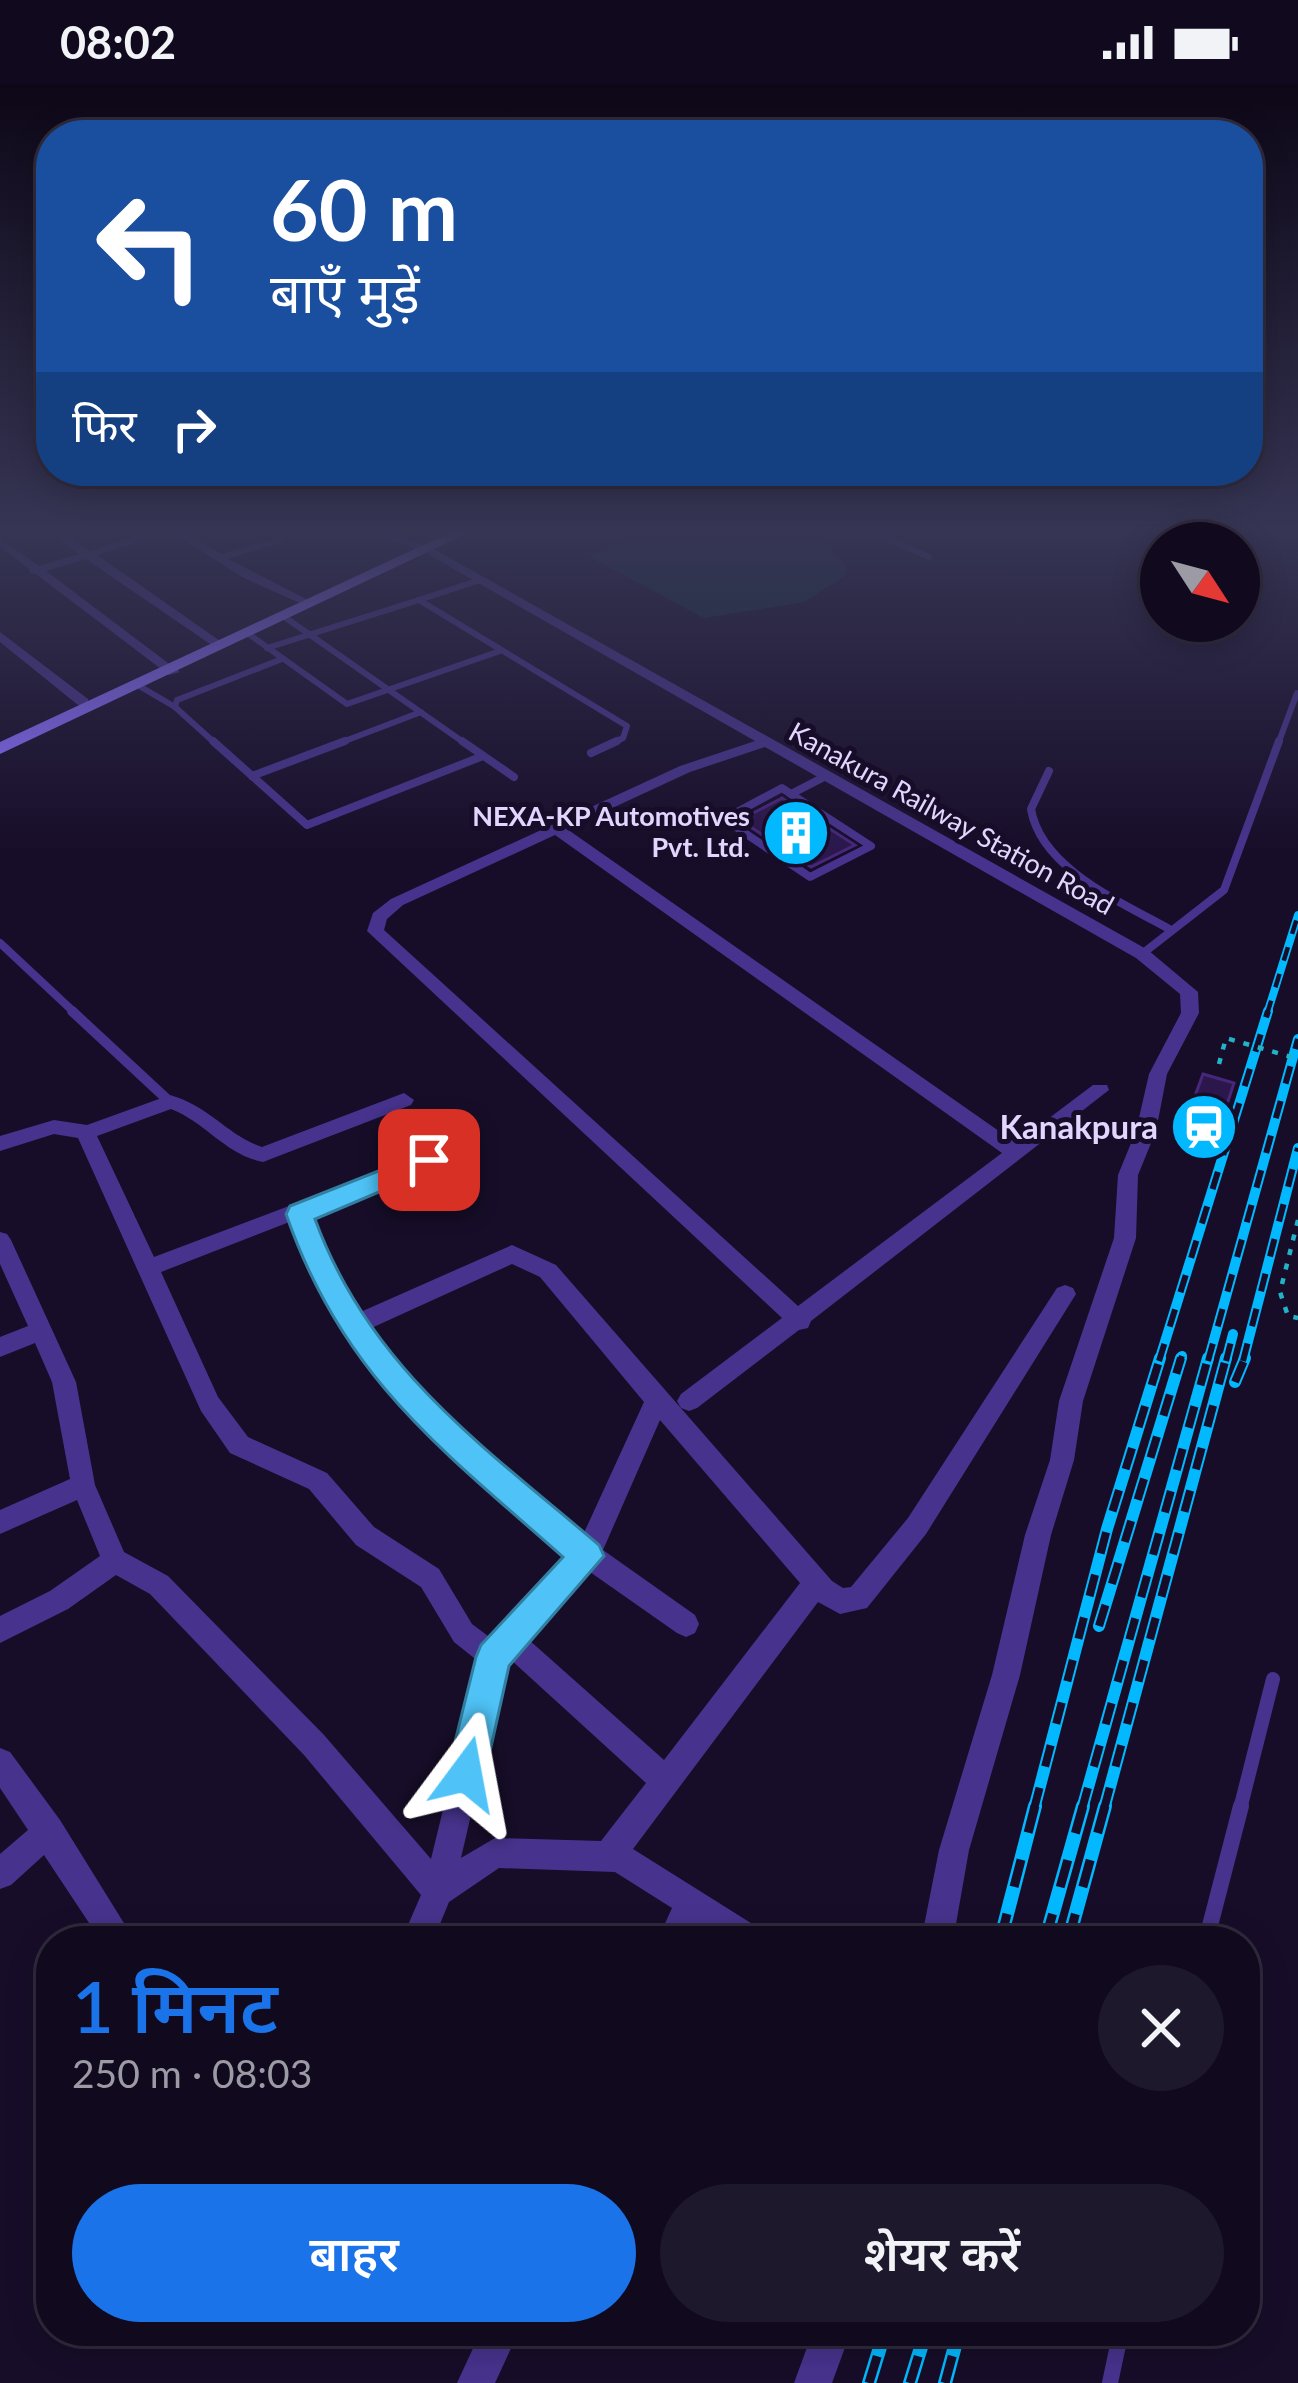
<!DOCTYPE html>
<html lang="hi">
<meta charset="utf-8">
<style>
:root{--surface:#110a1f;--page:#1e182c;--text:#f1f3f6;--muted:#9c9aa4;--line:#302b3d;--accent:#1a73e8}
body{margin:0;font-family:Lato,"Noto Sans Devanagari",sans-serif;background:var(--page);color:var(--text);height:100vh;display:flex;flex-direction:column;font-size:45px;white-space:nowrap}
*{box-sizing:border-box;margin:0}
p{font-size:39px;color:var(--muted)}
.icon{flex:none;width:66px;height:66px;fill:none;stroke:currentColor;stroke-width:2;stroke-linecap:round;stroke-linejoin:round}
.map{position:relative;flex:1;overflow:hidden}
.side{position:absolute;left:36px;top:1842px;width:1224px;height:420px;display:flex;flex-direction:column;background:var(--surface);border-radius:48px;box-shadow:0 6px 30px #0003,0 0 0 3px var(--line)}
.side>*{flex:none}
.hud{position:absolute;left:36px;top:36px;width:1227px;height:366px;border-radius:48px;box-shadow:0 6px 30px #0003,0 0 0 3px var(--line);background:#1a4fa0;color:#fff;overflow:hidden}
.needle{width:78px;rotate:126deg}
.fabs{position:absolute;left:1140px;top:438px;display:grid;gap:24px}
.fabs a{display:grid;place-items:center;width:120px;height:120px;border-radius:50%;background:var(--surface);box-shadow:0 6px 30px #0003,0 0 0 3px var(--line);font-size:60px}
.pin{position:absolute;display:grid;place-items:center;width:102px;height:102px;color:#fff;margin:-51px;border-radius:24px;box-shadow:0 6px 18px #0006}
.me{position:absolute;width:132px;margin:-66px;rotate:13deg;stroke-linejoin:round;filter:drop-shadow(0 0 9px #0008)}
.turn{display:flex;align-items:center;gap:42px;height:252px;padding:0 36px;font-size:54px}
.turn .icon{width:156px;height:156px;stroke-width:2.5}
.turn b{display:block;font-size:84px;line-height:102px}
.then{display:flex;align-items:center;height:114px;padding:0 36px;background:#0003;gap:24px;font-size:45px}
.round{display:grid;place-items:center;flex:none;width:126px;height:126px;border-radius:63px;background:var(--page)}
.summary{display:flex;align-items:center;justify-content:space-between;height:204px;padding:0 36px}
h1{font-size:72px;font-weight:600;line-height:90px;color:var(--accent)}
.action{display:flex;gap:24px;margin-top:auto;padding:24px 36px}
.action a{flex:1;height:138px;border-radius:72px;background:var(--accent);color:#fff;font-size:48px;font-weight:600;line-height:138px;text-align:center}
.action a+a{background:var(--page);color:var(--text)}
.status{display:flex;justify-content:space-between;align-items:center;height:84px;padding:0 60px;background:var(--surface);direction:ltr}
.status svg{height:33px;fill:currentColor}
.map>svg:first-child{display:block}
.green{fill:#102f34}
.building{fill:#2b174c;stroke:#46277b;stroke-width:3}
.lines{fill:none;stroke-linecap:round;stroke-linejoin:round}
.path{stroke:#22b3c6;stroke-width:4.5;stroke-dasharray:6 9;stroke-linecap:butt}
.service-far4{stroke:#47338d;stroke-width:6}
.service-far3{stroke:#47338d;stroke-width:8}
.service-far2{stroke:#47338d;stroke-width:10}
.service-far1{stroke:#47338d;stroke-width:14}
.service{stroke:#47338d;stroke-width:16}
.minor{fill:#47338d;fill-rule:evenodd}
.secondary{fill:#8a6dff;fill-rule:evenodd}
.rail-far3-casing{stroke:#02b9ff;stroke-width:8}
.rail-far2-casing{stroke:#02b9ff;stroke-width:10}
.rail-far1-casing{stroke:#02b9ff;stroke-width:12}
.rail-casing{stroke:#02b9ff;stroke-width:14}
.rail-far3{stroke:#170d29;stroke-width:4.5;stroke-dasharray:14;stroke-linecap:butt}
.rail-far2{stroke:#170d29;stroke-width:6;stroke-dasharray:18;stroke-linecap:butt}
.rail-far1{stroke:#170d29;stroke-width:8;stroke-dasharray:22;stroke-linecap:butt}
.rail{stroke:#170d29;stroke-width:9;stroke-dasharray:28;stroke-linecap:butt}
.path-bridge{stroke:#22b3c6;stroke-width:4.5;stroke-dasharray:6 9;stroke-linecap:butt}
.route{fill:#4fc3f7;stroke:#337fa1;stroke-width:3}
.labels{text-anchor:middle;stroke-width:10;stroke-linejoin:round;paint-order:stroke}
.far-poi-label{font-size:27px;font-weight:bold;fill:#e2d6ff;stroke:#170d29;text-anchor:end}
.far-street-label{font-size:27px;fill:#e2d6ff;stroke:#170d29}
.poi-label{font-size:33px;font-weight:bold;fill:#e2d6ff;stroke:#170d29;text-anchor:end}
</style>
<div class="status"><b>08:02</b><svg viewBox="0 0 49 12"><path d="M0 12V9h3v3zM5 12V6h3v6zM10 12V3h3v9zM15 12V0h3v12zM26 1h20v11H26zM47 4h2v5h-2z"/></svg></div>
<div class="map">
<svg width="1298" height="2299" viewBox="0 0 1298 2299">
<rect width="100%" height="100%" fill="#170d29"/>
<!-- green -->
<path class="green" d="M654,448H826L817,452L847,481L846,491L804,518L704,534L588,472Z"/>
<!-- building -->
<g class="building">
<path d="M782,714L786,717L855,761L811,783L740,736Z"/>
<path d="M1203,990L1234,999L1214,1060L1181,1050Z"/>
</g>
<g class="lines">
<!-- path -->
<path class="path" d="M1298,1136L1280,1208L1288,1232L1298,1234"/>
<!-- service-far4 -->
<g class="service-far4">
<path d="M873,448L929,473"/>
<path d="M480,496L419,516L627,642L623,654L611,660"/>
<path d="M286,534L466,660"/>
<path d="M250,551L347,620L500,567"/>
<path d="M267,564L419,516"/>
<path d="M141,603L175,623"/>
<path d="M216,660L175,623L177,616L282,575"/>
<path d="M337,660L421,628"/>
<path d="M1278,660L1297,609"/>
</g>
<!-- service-far3 -->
<g class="service-far3">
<path d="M213,657L307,741L483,672"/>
<path d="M462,657L514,693"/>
<path d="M591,669L617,657"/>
<path d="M1049,687L1031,725C1041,785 1123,819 1171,846"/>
<path d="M252,692L345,657"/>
<path d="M782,704L791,710L871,762L810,793L724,735Z"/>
<path d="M791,710L826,692"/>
<path d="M0,859L76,930"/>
<path d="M1142,870L1224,806L1279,657"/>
</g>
<!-- service-far2 -->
<path class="service-far2" d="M72,927L170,1018"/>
<!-- service-far1 -->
<path class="service-far1" d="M1240,1725L1273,1595"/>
<!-- service -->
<g class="service">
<path d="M1206,1857L1241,1722"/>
<path d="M1110,2299L1121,2247"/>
</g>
<!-- minor -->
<g class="minor">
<path d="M50,448H63L89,467L150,448H167L97,471L223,559L213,562L86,475L46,487L180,588L169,591L36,490L30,489L29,485L0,463V455L39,482L79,470Z"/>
<path d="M172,448H185L221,470L286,452V456L228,475L310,517L300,519L242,493Z"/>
<path d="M297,448H335L330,451Z"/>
<path d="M369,448H386L432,464L1148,866L1198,908L1199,929L1167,990L1156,1047L1138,1091L1136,1154L1083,1317L1074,1376L1051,1451L1020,1591L969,1766L953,1857H921L939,1766L992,1591L1025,1451L1050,1376L1059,1317L1114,1154L1118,1091L1136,1047L1149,990L1181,929L1180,910L1136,874L765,663L690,688L567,745L1016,1059L1093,1001H1107L1109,1006L811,1237L808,1244L799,1246L697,1324L689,1327L681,1324L677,1317L681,1310L782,1234L367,847L373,829L391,815L680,682L755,657L424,468ZM555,751L1002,1069L798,1222L384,846L387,835L403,821Z"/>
<path d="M0,548L88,615V621H78L0,558Z"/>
<path d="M404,1009L414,1016L411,1021L263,1078C226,1071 205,1038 171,1025L97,1052L154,1173L429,1069L459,1081L469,1105L466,1110H452L444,1091L429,1084L310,1130L356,1230L512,1161L556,1181L832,1497L843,1504L851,1503L908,1434L1057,1204L1065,1201L1073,1204L1076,1210L926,1450L867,1524L840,1530L818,1518L633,1765L762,1846L767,1857H723L696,1840L689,1857H657L672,1824L615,1788L499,1784L449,1818L433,1857H401L421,1811L304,1671L150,1510L116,1491L68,1525L0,1559V1532L50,1507L100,1472L77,1416L0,1450V1426L70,1395L52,1298L35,1259L0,1273V1253L28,1242L0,1180V1148L7,1150L11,1156L76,1298L95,1401L124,1468L168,1492L324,1651L431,1775L479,1578L454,1558L421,1503L356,1461L309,1405L230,1369L201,1327L78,1054L54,1050L0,1067V1052L54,1036L87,1041L170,1011C211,1023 228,1052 262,1063ZM292,1137L343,1250L377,1294L454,1376L570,1472L492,1555L472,1540L439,1485L374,1443L327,1389L248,1353L218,1313L161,1188ZM512,1180L540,1193L644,1318L583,1451C503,1391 429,1325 367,1246ZM660,1336L800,1499L664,1676L528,1555L590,1488L677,1549L686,1553L695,1549L699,1540L695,1531L603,1466ZM510,1575L646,1699L601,1757L495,1754L461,1774L506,1580Z"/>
<path d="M0,1664L10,1668L60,1736L135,1857H101L44,1771L11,1801L0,1805V1770L28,1746L0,1704Z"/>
<path d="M481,2247H519L495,2299H457Z"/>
<path d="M813,2247H851L832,2299H794Z"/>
</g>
<!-- secondary -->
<path class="secondary" d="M451,448H470L0,670V658Z"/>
<defs>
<path id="rail-far3" d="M1267,930L1298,831"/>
<g id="rail-far2">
<path d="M1159,1277L1268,927"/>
<path d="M1180,1277L1182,1272"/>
<path d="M1208,1277L1298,955"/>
<path d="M1226,1277L1233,1250"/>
<path d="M1243,1277L1298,1064"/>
</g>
<g id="rail-far1">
<path d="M1235,1298L1245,1274"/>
<path d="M1099,1542L1181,1274"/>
<path d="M1034,1725L1107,1445L1160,1274"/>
<path d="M1082,1725L1208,1274"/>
<path d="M1104,1725L1226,1274"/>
</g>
<g id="rail">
<path d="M1000,1857L1035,1722"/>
<path d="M1045,1857L1083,1722"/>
<path d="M1068,1857L1105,1722"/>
<path d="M869,2299L885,2247"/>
<path d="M910,2299L926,2247"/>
<path d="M945,2299L959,2247"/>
</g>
</defs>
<!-- rail-far3 casing -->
<use href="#rail-far3" class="rail-far3-casing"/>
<!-- rail-far2 casing -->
<use href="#rail-far2" class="rail-far2-casing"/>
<!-- rail-far1 casing -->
<use href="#rail-far1" class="rail-far1-casing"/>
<!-- rail casing -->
<use href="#rail" class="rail-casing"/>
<!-- rail-far3 -->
<use href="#rail-far3" class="rail-far3"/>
<!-- rail-far2 -->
<use href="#rail-far2" class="rail-far2"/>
<!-- rail-far1 -->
<use href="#rail-far1" class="rail-far1"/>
<!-- rail -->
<use href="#rail" class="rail"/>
<!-- path-bridge -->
<path class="path-bridge" d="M1219,980L1226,954L1298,975"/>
</g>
<!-- sky -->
<linearGradient id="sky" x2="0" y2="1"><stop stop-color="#0d0717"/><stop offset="0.58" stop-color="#363554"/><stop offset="1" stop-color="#363554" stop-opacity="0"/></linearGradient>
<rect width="1298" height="770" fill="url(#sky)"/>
<!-- route -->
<path class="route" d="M429,1067L442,1076L438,1083L315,1135C369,1283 483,1362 599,1461L604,1472L509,1582L485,1690L479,1703L466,1709L453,1703L447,1690L476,1573L481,1561L563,1473C440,1364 342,1292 286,1130L290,1122Z"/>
<!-- icons -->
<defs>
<symbol id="building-disc" viewBox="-11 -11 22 22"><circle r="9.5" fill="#02b9ff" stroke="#170d29"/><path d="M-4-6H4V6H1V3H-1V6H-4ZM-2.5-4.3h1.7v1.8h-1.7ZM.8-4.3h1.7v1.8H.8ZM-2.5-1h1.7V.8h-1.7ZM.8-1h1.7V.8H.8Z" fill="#fff"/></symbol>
<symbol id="station-disc" viewBox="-11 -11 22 22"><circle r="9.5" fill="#02b9ff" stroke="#170d29"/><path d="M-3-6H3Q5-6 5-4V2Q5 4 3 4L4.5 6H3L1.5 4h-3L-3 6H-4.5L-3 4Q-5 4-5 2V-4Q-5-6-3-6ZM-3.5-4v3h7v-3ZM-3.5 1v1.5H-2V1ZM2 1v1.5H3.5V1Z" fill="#fff"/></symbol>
</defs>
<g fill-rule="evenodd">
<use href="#building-disc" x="758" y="711" width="76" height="76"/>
<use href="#station-disc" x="1166" y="1005" width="76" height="76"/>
</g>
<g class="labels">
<!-- far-poi labels -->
<g class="far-poi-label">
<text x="750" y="742">NEXA-KP Automotives<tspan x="750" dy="31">Pvt. Ltd.</tspan></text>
</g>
<!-- far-street labels -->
<g class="far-street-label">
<text transform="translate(951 735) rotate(29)" y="9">Kanakura Railway Station Road</text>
</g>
<!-- poi labels -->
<g class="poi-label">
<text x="1158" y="1055">Kanakpura</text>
</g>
</g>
</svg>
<div class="fabs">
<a><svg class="needle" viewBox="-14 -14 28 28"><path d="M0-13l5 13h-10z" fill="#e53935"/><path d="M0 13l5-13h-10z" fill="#9c9aa4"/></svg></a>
</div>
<div class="pin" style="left:429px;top:1076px;background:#d93025"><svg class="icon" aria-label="arrive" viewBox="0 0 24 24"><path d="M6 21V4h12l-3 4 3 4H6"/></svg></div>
<svg class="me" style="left:466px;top:1690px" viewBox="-20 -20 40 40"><path d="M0-17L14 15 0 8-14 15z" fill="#4fc3f7" stroke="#fff" stroke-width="4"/></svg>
<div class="hud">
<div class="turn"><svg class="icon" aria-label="left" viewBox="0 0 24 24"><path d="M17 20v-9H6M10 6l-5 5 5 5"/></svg><div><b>60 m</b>बाएँ मुड़ें</div></div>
<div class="then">फिर<svg class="icon" aria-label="right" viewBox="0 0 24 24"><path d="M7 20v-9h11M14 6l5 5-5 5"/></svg></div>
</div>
<section class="side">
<div class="summary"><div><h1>1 मिनट</h1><p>250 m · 08:03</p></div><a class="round"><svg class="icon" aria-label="close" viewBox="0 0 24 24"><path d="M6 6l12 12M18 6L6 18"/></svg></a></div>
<div class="action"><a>बाहर</a><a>शेयर करें</a></div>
</section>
</div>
